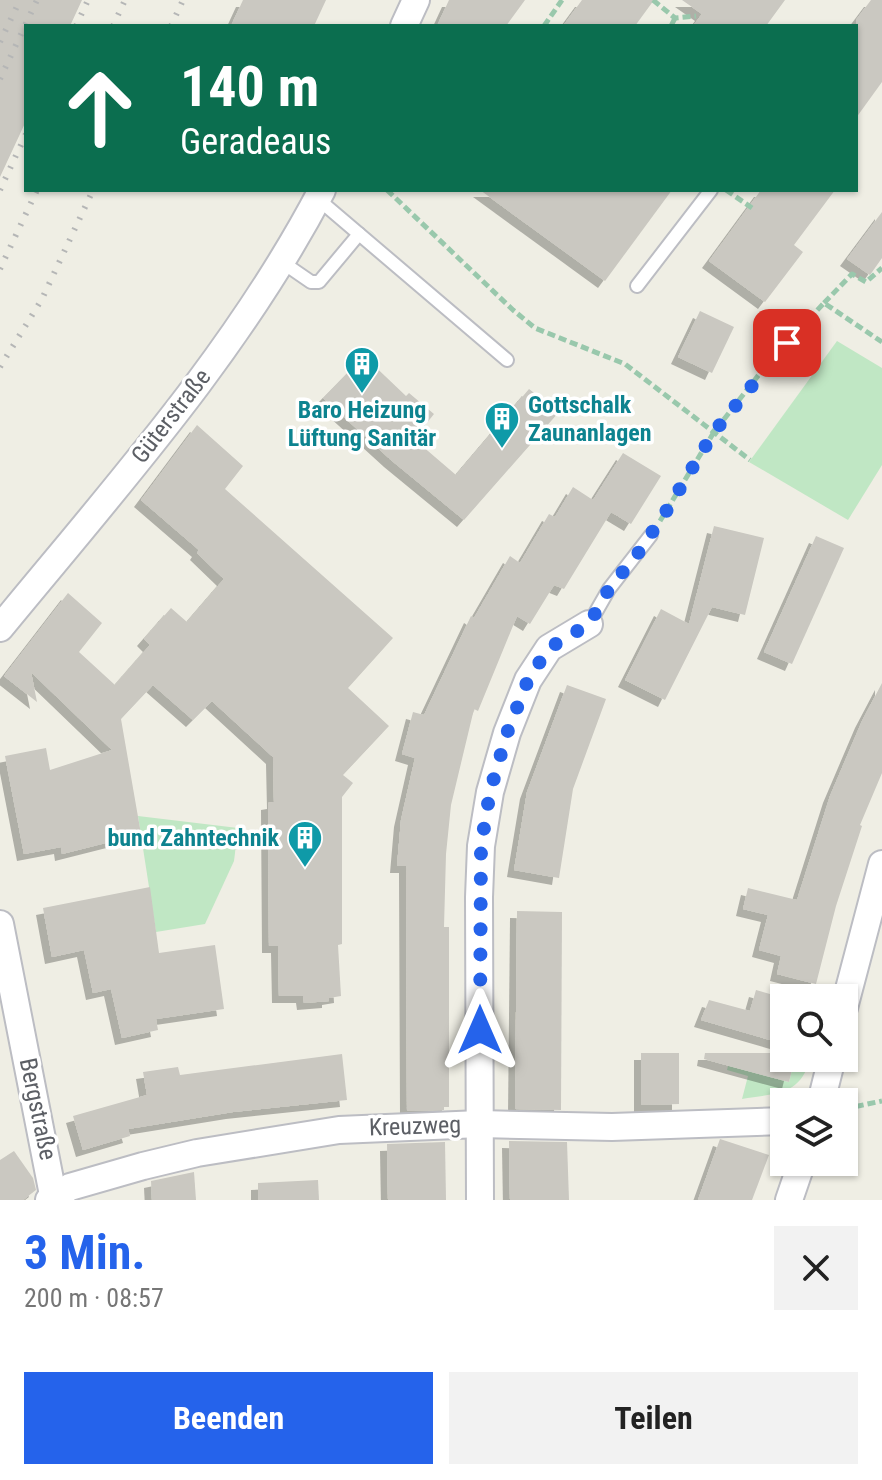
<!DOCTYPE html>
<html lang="de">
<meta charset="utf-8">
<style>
:root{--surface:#fff;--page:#f2f2f2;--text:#222;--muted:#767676;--accent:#2563eb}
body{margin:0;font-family:"Roboto Condensed",sans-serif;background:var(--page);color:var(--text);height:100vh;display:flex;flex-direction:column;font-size:30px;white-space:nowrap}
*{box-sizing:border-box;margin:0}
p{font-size:26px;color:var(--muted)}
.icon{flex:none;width:44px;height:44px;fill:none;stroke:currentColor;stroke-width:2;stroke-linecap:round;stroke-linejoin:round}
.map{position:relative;height:1200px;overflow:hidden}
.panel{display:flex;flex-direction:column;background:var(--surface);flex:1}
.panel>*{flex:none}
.guide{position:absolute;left:24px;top:24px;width:834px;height:168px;border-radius:0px;box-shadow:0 2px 6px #0004;background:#0b6e4f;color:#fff;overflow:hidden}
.tools{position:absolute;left:770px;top:984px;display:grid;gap:16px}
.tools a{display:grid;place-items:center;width:88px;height:88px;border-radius:0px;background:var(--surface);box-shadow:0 2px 6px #0004;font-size:40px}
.pin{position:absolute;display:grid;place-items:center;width:68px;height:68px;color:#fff;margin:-34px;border-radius:16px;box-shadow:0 4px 12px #0006}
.me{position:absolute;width:88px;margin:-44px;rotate:0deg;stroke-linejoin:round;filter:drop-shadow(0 0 6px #0008)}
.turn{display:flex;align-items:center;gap:28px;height:168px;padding:0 24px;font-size:36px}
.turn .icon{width:104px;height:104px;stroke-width:2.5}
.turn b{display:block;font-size:56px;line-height:68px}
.round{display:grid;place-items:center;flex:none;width:84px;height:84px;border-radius:0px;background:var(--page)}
.headline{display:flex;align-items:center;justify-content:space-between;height:136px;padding:0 24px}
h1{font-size:48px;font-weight:700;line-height:60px;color:var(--accent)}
.primary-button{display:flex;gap:16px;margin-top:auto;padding:16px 24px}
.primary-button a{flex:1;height:92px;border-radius:0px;background:var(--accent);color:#fff;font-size:32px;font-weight:700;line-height:92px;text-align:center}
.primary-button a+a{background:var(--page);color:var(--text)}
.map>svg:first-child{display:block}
.green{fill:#c0e7c4}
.building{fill:#cac8c1;filter:url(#shadow)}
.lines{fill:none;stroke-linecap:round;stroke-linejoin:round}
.service-casing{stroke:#bcbdc3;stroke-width:16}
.minor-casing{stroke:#bcbdc3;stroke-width:30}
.path{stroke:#99c8ac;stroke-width:5;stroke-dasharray:8 4;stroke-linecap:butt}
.service{stroke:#fff;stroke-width:12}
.minor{stroke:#fff;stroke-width:26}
.rail{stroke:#b5b6b6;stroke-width:6;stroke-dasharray:2 10;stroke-linecap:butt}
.route{stroke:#2563eb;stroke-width:14;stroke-dasharray:0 25.2}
.labels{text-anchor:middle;stroke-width:7;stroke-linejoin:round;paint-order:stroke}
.culture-label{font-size:24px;font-weight:bold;fill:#0d838f;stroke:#fff;text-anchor:start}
.street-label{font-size:24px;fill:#5c5f65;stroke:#fff}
</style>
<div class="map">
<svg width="882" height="1200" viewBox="0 0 882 1200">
<defs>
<filter id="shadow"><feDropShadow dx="-7" dy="7" stdDeviation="0" flood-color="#0004"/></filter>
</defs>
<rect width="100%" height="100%" fill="#efeee4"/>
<!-- green -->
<g class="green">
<path d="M837,341L882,368V465L848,520L749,462Z"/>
<path d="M138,816L238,828L234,861L205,924L156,932Z"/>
<path d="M795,1058H810C801,1096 776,1093 742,1099L748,1076L727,1070L728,1066L789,1082Z"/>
</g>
<!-- building -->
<g class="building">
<path d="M0,0H82L70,26H26V121L0,177Z"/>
<path d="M243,0H326L314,26H231Z"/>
<path d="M449,0H525L506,26H437Z"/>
<path d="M582,0H654L635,26H563Z"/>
<path d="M682,0H785L766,26H693L702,14Z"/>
<path d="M871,0H882V82L856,118V20Z"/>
<path d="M480,190H672L605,281Z"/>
<path d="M761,190H835L794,245L803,252L765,302L709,261Z"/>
<path d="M882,212V258L870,275L847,259Z"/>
<path d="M700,311L734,327L712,373L678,357Z"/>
<path d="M364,356L406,396L409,393L434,414L414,439L456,475L529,389L559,412L464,520L391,460L323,398Z"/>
<path d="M197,425L243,466L225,489L393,638L348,688L389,726L343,775L353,783L342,797V944L338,945L341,996L329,998V1001L304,1003L303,996H279L278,946H269L268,803L274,802L273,757L212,701L193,720L153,685L121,719L141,834L62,854L61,847L24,854L5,756L46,748L50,770L112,750L31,672L37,702L4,676L68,593L102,623L79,652L115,685L150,645L144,639L171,608L187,622L224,579L197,553L199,550L141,500Z"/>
<path d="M623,453L661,476L631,524L611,512L564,589L554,585L530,624L517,616L478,711L474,709L451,805L446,854L444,927H449V1107H444V1110L407,1111L406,866H397L401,820L415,758L402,754L413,712L424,715L471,616L474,618L510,556L520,563L549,514L555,517L573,487L593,500Z"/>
<path d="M714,526L764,538L745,615L712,607L665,700L625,680L661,609L689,624Z"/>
<path d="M816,536L844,548L792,664L764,652Z"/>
<path d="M882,683V773L860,825L862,826L836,906L816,984L777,974L781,956L759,950L768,915L743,909L748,888L797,900L830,796L862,721Z"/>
<path d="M567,685L606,699L573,789L559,878L514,870L527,792Z"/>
<path d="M150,887L159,953L215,945L224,1009L156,1019L158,1030L122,1038L111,989L93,993L84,950L52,957L43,908Z"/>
<path d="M517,911L562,912L561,1110L515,1109Z"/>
<path d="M756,990L784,998V1044L701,1020L709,1000L750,1011Z"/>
<path d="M641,1053H679V1104L641,1105Z"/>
<path d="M705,1053H784V1058H795L789,1082L704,1059Z"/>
<path d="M342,1054L347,1100L233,1112L128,1129L130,1136L83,1150L73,1116L147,1095L143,1072L178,1067L180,1075Z"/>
<path d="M720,1139L769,1155L752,1200H698Z"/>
<path d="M509,1141L567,1142L569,1200H510Z"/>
<path d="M445,1142L446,1200H388L387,1144Z"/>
<path d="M14,1151L33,1178L36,1190L23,1200H0V1160Z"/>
<path d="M194,1172L196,1200H152L151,1181Z"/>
<path d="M318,1180L319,1200H258V1183Z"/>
</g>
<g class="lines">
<defs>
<g id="service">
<path d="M318,199L507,360"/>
<path d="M282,262L311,282H319L359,234"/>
<path d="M637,286L711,190"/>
<path d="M589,624L609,589L651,535"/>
</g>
<g id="minor">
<path d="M404,26L416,0"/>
<path d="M0,628C115,488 238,351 322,190"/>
<path d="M0,924L54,1200"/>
<path d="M844,1008L882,864"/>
<path d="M821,1102L832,1058"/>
<path d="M49,1200L70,1187L143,1166L197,1153L339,1130L480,1124L612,1127L784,1121"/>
<path d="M480,1200L479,897L481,846L490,792L507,733L528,680L549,648L589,624"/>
<path d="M789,1200L802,1162"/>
</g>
</defs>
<!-- service casing -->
<use href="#service" class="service-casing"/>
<!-- minor casing -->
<use href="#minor" class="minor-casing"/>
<!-- path -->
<g class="path">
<path d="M653,0L675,18L696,16"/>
<path d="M544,26L562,0"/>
<path d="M671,26L675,18"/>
<path d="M387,190L513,310L535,328L625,364L750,460"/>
<path d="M726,190L752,208"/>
<path d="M824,303L852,274L866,282L882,268"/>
<path d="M660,521L714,432L768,363L824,303L882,342"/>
<path d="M844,1109L882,1101"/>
</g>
<!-- service -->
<use href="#service" class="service"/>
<!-- minor -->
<use href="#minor" class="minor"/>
<!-- rail -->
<g class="rail">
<path d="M76,26L88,0"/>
<path d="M113,26L125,0"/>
<path d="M171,26L183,0"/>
<path d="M0,42L20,0"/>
<path d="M0,79L37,0"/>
<path d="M0,190L26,134"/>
<path d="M0,269L37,190"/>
<path d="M0,367L42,299L93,190"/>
</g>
</g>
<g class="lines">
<!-- route -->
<path class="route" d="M480,1030L481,846L490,792L507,733L528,680L549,648L589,624L609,589L639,552L667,510L714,432L787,343"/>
</g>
<!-- icons -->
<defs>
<symbol id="building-pin" viewBox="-11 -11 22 30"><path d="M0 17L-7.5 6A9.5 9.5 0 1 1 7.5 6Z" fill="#0f9aa8" stroke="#fff"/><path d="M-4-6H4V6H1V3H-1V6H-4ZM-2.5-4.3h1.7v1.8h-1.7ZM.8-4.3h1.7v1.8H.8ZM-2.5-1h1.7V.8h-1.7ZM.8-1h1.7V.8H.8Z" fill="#fff"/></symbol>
</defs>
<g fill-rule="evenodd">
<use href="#building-pin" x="342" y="344" width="40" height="54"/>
<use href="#building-pin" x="482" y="399" width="40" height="54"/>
<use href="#building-pin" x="285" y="818" width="40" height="54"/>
</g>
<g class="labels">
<!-- culture labels -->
<g class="culture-label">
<text x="528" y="413">Gottschalk<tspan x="528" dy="28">Zaunanlagen</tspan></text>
<text x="362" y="418" text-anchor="middle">Baro Heizung<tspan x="362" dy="28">Lüftung Sanitär</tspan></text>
<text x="279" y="846" text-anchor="end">bund Zahntechnik</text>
</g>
<!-- street labels -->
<g class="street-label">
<text transform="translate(171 416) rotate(-52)" y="8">Güterstraße</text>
<text transform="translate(38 1109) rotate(78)" y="8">Bergstraße</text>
<text transform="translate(415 1126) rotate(-2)" y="8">Kreuzweg</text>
</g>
</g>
</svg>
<div class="tools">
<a><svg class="icon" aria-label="search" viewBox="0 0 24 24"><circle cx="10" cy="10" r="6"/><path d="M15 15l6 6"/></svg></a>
<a><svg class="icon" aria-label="layers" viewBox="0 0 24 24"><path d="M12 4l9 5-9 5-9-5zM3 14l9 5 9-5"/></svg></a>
</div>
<div class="pin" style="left:787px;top:343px;background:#d93025"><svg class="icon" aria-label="arrive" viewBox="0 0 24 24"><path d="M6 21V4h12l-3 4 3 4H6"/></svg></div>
<svg class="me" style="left:480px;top:1030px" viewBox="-20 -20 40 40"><path d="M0-17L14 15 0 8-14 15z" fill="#2563eb" stroke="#fff" stroke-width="4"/></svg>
<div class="guide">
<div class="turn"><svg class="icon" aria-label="ahead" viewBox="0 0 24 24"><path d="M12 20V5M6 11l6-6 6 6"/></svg><div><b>140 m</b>Geradeaus</div></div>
</div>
</div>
<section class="panel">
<div class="headline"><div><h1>3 Min.</h1><p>200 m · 08:57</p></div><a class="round"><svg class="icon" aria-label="close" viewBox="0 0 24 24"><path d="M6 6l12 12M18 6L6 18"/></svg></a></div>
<div class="primary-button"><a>Beenden</a><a>Teilen</a></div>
</section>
